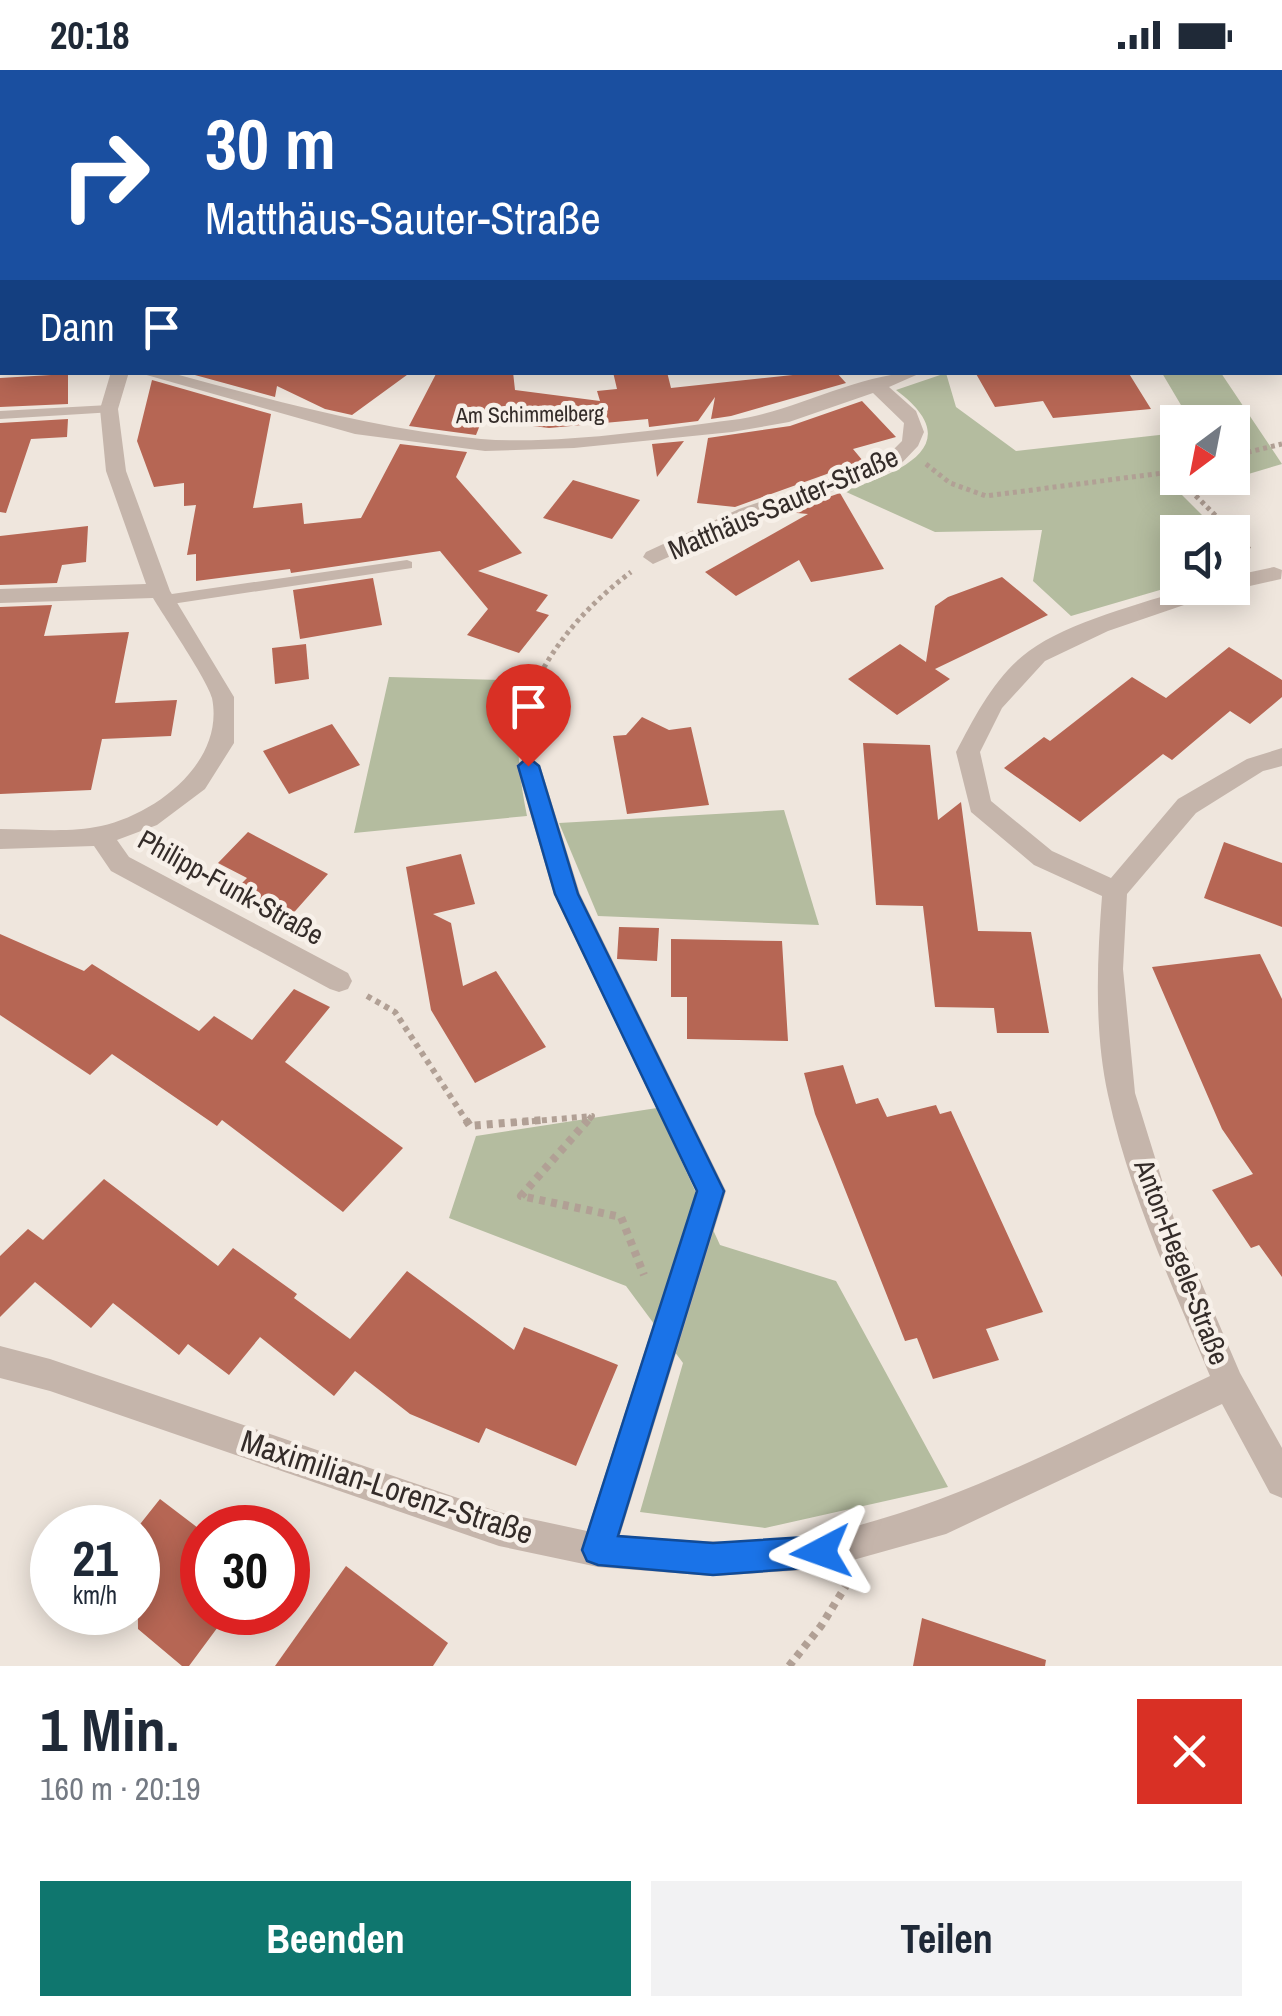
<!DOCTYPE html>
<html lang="de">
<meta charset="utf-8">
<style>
:root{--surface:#fff;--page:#f2f2f3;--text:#1f2937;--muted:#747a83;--accent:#0f766e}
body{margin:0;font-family:"Archivo Narrow",sans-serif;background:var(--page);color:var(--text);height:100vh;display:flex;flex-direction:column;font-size:38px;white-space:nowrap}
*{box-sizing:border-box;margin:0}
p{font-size:32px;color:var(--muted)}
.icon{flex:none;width:55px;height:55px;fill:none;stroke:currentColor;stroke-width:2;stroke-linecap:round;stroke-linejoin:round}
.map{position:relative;height:1596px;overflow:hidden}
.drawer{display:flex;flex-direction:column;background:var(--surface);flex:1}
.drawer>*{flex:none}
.top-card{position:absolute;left:0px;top:0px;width:1282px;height:305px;box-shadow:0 5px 25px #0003;background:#1a4fa0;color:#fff;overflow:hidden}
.needle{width:65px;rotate:212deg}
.controls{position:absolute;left:1160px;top:335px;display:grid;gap:20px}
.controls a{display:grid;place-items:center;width:90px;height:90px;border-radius:0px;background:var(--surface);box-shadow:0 5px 25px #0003;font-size:50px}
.speed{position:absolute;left:30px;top:1435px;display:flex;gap:20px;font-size:50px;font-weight:700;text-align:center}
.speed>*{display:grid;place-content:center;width:130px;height:130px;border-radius:50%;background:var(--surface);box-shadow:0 5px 25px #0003;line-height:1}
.speed small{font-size:25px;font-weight:400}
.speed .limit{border:15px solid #d22;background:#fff;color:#111}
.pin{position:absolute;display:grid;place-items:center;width:85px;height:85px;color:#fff;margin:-102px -42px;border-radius:50% 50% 50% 0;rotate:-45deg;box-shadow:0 0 10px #0007}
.pin .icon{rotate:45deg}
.me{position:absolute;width:110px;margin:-55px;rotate:266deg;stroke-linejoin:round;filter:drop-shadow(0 0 8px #0008)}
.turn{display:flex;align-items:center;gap:35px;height:210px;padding:0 40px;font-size:45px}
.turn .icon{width:130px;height:130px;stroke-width:2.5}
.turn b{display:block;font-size:70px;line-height:85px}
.then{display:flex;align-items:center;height:95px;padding:0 40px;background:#0003;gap:20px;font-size:38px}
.round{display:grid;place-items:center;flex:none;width:105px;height:105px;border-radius:0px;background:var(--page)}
.headline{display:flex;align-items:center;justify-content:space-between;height:170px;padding:0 40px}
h1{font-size:60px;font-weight:700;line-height:75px}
.primary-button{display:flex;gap:20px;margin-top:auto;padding:20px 40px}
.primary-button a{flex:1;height:115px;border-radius:0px;background:var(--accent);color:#fff;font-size:40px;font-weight:700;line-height:115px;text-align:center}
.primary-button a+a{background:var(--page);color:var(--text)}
.status{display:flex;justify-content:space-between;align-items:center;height:70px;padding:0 50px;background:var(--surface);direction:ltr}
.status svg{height:28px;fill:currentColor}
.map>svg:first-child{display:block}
.green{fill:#b4bc9f}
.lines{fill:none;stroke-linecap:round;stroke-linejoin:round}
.stream{fill:#80a8a8;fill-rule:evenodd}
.building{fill:#b66654}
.path-far3{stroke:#b1a095;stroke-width:4;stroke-dasharray:4 4;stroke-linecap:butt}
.path-far2{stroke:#b1a095;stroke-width:5;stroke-dasharray:4 4;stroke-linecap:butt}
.path-far1{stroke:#b1a095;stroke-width:6;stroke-dasharray:5 5;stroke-linecap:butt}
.path{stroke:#b1a095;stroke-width:8;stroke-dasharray:6 6;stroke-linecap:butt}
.service{fill:#c5b5ab;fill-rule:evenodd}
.minor{fill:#c5b5ab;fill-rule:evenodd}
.tertiary{fill:#c5b5ab;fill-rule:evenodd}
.secondary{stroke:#99857c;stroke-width:25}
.route{fill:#1a73e8;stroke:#114b97;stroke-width:2.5}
.labels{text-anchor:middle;stroke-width:9;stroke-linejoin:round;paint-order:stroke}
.far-street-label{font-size:22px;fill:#342c29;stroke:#f7f0e9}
.street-label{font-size:28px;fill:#342c29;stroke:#f7f0e9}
.near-street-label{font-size:32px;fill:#342c29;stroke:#f7f0e9}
</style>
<div class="status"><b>20:18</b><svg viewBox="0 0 49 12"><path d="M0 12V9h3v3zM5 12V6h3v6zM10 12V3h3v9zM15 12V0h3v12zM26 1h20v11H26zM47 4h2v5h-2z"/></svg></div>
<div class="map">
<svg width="1282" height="1596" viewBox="0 0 1282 1596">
<rect width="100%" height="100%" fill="#efe6dd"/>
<!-- green -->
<g class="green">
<path d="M946,303L956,337L1016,381L1177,363L1178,408H1232V352H1191L1162,303H1221L1282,394L1181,424L1219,462H1178L1177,515L1071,546L1033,511L1042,460L935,462L844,421C897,403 971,376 896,320Z"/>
<path d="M389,607L534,611C511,654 518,700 527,746L354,763Z"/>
<path d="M784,740L819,855L598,846L559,753Z"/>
<path d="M657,1038L720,1175L836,1211L948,1417L765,1458L640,1442L683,1293L626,1216L449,1148L476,1066Z"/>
</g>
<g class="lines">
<!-- stream -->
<rect class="stream" x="1280" y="77" width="2" height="4"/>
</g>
<!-- building -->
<g class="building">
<path d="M184,302H411L352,345L325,339L277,316L275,327Z"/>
<path d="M437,302H513L515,320L600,331L597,321L617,319L613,302H667L671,318L821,302H836L846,313L731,346L711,349L715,327L698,351L649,357L648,349L549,358L482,350L476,365L409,356Z"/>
<path d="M975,302H1128L1151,339L1053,348L1043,331L995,337Z"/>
<path d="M68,304V334L0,337V308Z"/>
<path d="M152,310L271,344L253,438L302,433L304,454L361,448L400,374L467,382L456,407L522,483L478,501L548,525L536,541L549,545L519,583L467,565L488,539L440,481L291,503L290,499L196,511V484L187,485L196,435L184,436V413L154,417L137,371Z"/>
<path d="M862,331L896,367L853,379L863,391L735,437L697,433L708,368L790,356Z"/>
<path d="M68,349L67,367L31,369L6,443L0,442V353Z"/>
<path d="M684,371L657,407L652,374Z"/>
<path d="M573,410L640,430L612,469L543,448Z"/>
<path d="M840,423L884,499L811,512L799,490L736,526L705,502L808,444L786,442Z"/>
<path d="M88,456L86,492L62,495L57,513L0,515V466Z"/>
<path d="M1002,507L1048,545L935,599L950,609L897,645L848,609L900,574L926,592L935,536L948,527Z"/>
<path d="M373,508L382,555L300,569L293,520Z"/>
<path d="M52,535L44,566L129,562L115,633L177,630L171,666L102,669L91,720L0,724V537Z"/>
<path d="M306,574L309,609L275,614L272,578Z"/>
<path d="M1229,577L1282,610V627L1250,654L1230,641L1172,690L1163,684L1080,752L1004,698L1044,667L1050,671L1132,607L1166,628Z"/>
<path d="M642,647L669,660L691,657L709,735L627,744L613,666L626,665Z"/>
<path d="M332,654L360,695L289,724L263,681Z"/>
<path d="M863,673L930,675L938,750L961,732L978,861L1031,862L1049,963H997L994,938L935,937L923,836L876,835Z"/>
<path d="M248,762L328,804L289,848L235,820L247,808L218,793Z"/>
<path d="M1224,772L1282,793V857L1204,828Z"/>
<path d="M461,784L475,834L433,844L451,853L463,916L496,901L546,977L475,1013L431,940L406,797Z"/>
<path d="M619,857L659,858L657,891L617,889Z"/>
<path d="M0,864L84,901L92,894L199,961L214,946L252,970L294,919L330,937L285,992L403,1078L343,1142L222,1050L217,1056L112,984L90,1005L0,945Z"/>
<path d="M671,869L782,871L788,971L687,969V927H671Z"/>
<path d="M1260,884L1282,929V1207L1259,1175L1251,1178L1212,1120L1253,1104L1222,1059L1152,897Z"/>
<path d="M843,995L856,1034L878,1028L887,1047L936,1035L940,1044L951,1041L1043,1242L986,1259L999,1290L933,1309L917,1268L905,1271L815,1044L804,1003Z"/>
<path d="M104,1109L218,1196L233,1178L297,1224L294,1228L350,1269L407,1201L514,1280L524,1257L618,1295L576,1396L486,1358L479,1373L410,1344L355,1301L334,1326L260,1267L229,1305L188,1274L179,1285L113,1233L91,1258L35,1212L0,1247V1186L28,1159L43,1170Z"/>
<path d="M160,1429L202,1461V1542H229L189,1596H182L138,1559L137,1458Z"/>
<path d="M346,1496L448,1573L433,1596H275Z"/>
<path d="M922,1548L1046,1590L1045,1596H913Z"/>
</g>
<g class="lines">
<!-- path-far3 -->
<path class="path-far3" d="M1016,2L1026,0"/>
<!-- path-far2 -->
<g class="path-far2">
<path d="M1232,386L1282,374"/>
<path d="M926,394L950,413L986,426L1178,401"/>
<path d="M1173,403L1252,482"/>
<path d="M533,619C554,572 590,533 631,502"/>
</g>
<!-- path-far1 -->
<g class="path-far1">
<path d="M528,666L527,639L534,617"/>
<path d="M367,926L395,942L468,1053"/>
<path d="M512,1053L592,1046L586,1053"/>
</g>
<!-- path -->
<g class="path">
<path d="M466,1050L470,1056L542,1050"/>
<path d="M588,1050L521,1126L621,1147L644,1205"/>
<path d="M789,1596L821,1556L847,1514"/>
</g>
<!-- service -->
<g class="service">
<path d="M109,335L114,336V342L0,349V341Z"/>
<path d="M407,490L412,492V498L165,535L158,530L165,525Z"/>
</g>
<!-- minor -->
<g class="minor">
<rect x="1280" y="107" width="2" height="10"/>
<path d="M2,160V170L0,171V161Z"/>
<rect x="0" y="194" width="2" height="31"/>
<rect x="1280" y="246" width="2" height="10"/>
<path d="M111,302H129L118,339L126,401L170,521L234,627V673L205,719L157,755L117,770L129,787L348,903L352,911L348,919L339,922L330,919L111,801L94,776L0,779V759C32,759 70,763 101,756C156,744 225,692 212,628C208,611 165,548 153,528L0,533V519L146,514L106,401L100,339Z"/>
<path d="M136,302H168C272,330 373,359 481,369C556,375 656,360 732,350C797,342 858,302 923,302L889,317L916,341L924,362L918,376L896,399L753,449L653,494L643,487L646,482L739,439L882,391L902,371L904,353L873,323L789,352L732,362L574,378L485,381L355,364Z"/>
<path d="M1274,497L1282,500L1281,509L1232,520L1224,518H1232V506Z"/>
<path d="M1190,518H1222L1219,523L1108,561L1045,591L1002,638L980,682L991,731L1052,781L1111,808L1178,729L1247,689L1282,678V696L1263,701L1196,743L1127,824L1123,899L1135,1023L1174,1149L1240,1303L1282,1378V1428L1270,1423L1222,1334L946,1464L821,1499L713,1506L598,1497L499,1476L50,1321L0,1308V1276L50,1289L499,1442L587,1461L696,1121L554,824L516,695L528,686L540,695L580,824L726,1121L620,1465C686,1470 759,1478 824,1464C960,1434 1084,1365 1210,1306C1172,1215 1129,1123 1108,1025C1094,961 1097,891 1102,826L1034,795L971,742L956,682C975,646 995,606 1029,581C1068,552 1143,533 1190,518Z"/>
</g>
<!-- tertiary -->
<g class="tertiary">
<rect x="1280" y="90" width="2" height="10"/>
<rect x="0" y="185" width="2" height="10"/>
</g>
<!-- secondary -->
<path class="secondary" d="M15,2L20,0"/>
</g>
<!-- route -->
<path class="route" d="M528,687L539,696L578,824L724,1121L618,1466L713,1473L821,1466L832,1471L837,1482L832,1492L821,1497L713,1505L598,1495L587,1491L582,1480L697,1121L555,824L518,696Z"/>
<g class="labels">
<!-- far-street labels -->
<g class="far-street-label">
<text transform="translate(530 344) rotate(-1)" y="8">Am Schimmelberg</text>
</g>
<!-- street labels -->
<g class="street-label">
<text transform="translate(783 433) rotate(-23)" y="10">Matthäus-Sauter-Straße</text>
<text transform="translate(231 817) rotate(29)" y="10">Philipp-Funk-Straße</text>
<text transform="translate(1182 1192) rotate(69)" y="10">Anton-Hegele-Straße</text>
</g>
<!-- near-street labels -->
<g class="near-street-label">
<text transform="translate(387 1417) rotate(18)" y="11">Maximilian-Lorenz-Straße</text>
</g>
</g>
</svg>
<div class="controls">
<a><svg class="needle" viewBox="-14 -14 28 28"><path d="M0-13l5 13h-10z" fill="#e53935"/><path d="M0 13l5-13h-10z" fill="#747a83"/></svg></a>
<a><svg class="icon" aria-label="sound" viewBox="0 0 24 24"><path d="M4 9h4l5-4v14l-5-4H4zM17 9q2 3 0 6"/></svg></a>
</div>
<div class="speed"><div>21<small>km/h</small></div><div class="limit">30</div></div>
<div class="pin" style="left:528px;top:696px;background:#d93025"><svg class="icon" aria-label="arrive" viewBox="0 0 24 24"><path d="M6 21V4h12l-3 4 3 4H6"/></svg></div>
<svg class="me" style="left:821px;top:1482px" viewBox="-20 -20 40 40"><path d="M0-17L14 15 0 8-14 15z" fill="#1a73e8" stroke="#fff" stroke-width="4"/></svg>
<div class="top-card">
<div class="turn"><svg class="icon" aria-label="right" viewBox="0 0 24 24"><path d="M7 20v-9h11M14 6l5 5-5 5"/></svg><div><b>30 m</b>Matthäus-Sauter-Straße</div></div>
<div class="then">Dann<svg class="icon" aria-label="arrive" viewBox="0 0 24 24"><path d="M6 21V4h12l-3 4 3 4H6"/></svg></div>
</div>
</div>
<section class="drawer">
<div class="headline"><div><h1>1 Min.</h1><p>160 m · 20:19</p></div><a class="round" style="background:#d93025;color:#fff"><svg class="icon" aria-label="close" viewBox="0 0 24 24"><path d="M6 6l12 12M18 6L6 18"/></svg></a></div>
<div class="primary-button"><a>Beenden</a><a>Teilen</a></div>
</section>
